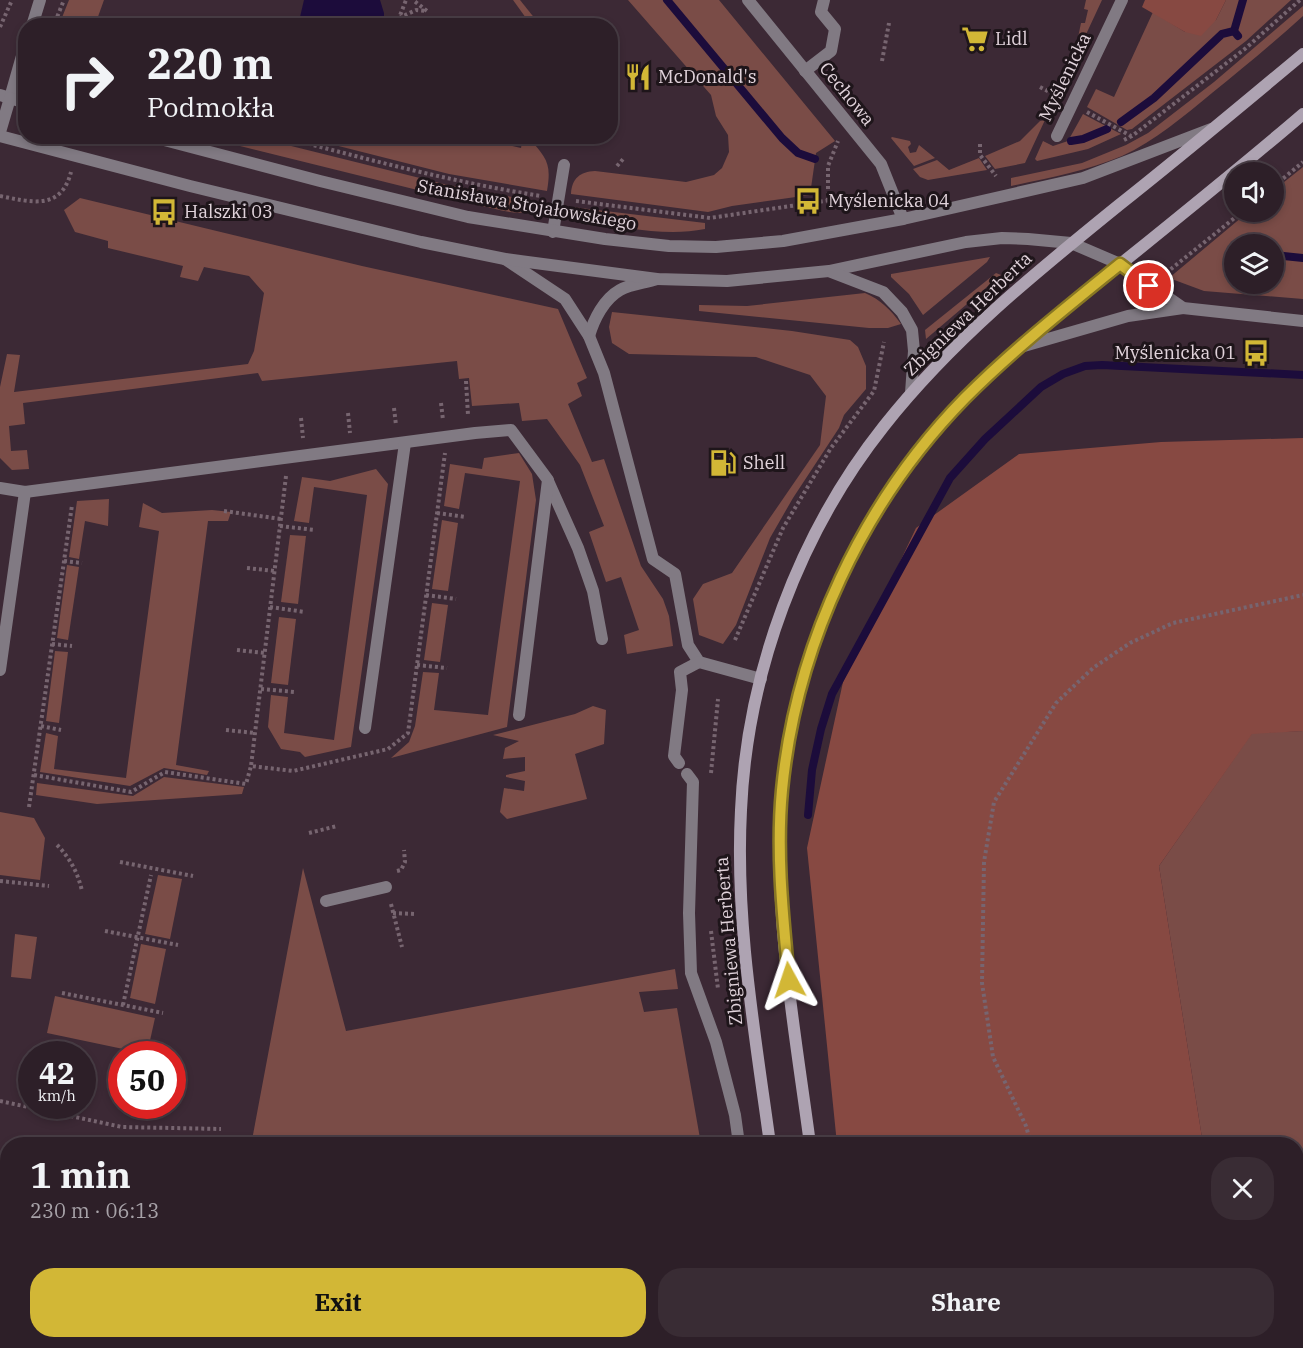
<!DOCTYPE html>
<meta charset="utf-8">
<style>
:root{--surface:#2d1f28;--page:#392c34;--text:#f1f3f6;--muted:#a7a2a8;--line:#483d45;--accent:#d2b736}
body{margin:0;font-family:"IBM Plex Serif",serif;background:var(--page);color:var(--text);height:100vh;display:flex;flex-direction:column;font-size:22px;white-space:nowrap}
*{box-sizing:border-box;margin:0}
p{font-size:20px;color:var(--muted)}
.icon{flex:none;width:33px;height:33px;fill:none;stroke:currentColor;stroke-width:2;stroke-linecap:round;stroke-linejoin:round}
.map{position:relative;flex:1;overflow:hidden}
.side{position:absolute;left:0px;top:1137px;width:1304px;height:212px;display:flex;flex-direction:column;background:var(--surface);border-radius:24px 24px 0 0;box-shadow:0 3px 9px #0003,0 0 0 2px var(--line)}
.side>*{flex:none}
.top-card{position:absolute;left:18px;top:18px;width:600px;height:126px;border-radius:24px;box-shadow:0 3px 9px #0003,0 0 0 2px var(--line);background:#2d1f28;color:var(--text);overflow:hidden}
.controls{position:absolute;left:1224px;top:162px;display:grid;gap:12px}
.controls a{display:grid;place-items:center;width:60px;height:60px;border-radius:50%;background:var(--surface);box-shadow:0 3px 9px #0003,0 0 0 2px var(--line);font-size:30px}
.speed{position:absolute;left:18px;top:1041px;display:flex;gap:12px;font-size:30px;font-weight:700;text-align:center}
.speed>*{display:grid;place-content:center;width:78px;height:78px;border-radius:50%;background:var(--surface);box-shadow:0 3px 9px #0003,0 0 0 2px var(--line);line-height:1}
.speed small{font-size:15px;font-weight:400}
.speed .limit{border:9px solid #d22;background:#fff;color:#111}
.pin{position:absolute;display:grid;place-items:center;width:51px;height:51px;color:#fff;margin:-26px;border:3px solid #fff;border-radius:50%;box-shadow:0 2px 6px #0007}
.me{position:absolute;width:66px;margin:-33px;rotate:355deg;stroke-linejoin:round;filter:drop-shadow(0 0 4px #0008)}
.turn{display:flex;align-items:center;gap:21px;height:126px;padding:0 30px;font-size:27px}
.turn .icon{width:78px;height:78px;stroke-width:2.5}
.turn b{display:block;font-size:42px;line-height:51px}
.round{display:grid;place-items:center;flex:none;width:63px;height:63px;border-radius:24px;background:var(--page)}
.headline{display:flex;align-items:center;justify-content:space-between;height:102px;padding:0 30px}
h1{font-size:36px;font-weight:700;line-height:45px}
.primary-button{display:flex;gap:12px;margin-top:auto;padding:12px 30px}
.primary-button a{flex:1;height:69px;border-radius:24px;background:var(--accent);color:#111;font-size:24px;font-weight:700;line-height:69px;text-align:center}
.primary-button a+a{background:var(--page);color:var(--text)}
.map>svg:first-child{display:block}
.green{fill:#7a4c47;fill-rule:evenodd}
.forest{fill:#874942}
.water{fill:#1c0c3b}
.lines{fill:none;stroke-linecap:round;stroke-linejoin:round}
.stream{stroke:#1c0c3b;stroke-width:8}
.path{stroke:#776570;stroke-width:4;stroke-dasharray:3 3;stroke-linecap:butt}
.service{stroke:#817a83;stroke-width:12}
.minor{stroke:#817a83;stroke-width:12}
.tertiary{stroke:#817a83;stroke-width:12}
.secondary{stroke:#aea3b2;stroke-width:12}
.route-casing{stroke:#887723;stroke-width:15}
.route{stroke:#d2b736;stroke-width:10}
.labels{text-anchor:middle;stroke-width:6;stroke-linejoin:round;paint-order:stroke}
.poi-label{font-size:18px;fill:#e1d3db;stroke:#1e151a;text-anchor:start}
.street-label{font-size:18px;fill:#e1d3db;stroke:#1e151a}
</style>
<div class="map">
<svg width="1303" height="1348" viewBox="0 0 1303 1348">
<rect width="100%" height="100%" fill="#3c2935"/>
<!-- green -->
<g class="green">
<path d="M69,0H104L95,25H59Z"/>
<path d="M513,0H520L540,25H531Z"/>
<path d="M628,0H719L835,141L816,153L810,195L732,206L708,212L571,194C572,178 580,172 595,171L686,182L714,175L722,168L729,152L728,135L716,116L711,95Z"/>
<path d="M1086,0H1102L1075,58L1074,57L1081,23H1085L1088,10L1084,9Z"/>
<path d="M1226,0H1291L1246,41L1132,129L1127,130L1087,107L1096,89L1114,97L1153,12L1185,32L1216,20Z"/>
<path d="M1303,6V16C1273,43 1243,68 1212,93C1184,116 1155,141 1122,156C1086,171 1049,178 1011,186V178L1082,163L1126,145L1148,133L1214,82Z"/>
<path d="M1083,114L1121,134L1088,149L1037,161L1035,159L1043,141L1053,146L1068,141Z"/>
<path d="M1045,120L1025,163L995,169L985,156L1020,141L1040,121Z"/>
<path d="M471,136L521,148L523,137H528C546,158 552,162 547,191L449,174L303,137Z"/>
<path d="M204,137H255L444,184L544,203C528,221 498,209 478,205Z"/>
<path d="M892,137L910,141L911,144L908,147L910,153L916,152L919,145L935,158L914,166L891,138Z"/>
<path d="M979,158L987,170L928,180L920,177L913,169L937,160L949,170Z"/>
<path d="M1303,167V299L1204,291L1169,278L1248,212H1274V190ZM1234,244H1274V284H1234Z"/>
<path d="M80,198L362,266L558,309L587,378L577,383L582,396L568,404L592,462L604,459L641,566L663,599L669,616L673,646L627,654L624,635L639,630L621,577L606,582L589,532L604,526L580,465L547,419L522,421L519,403L472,406L469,378L459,379L457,361L262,381L258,373L23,403L25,424L9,426L11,451L27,450L29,469L12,470L0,458V387L7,354L20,355L14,392L248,364L254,351L264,293L249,276L204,267L198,281L180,277L183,266L108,248V241L75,232L64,210Z"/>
<path d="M572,207L705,223V229C666,237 624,227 585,222L578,218Z"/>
<path d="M990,257L987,262L923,315L909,294L891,277V274Z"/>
<path d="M996,273L1001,275L926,339L925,330Z"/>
<path d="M865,293C881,300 891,310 901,324L888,328H869L699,311V305L747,306Z"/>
<path d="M612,312L792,331L850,340L858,347L866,366V389L844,415L839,428L793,498L770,538L736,625L723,644L699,635L693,599L703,584L732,573L820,445L826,396L810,375L756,357L629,354L612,343L609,327Z"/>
<path d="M519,453L532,474L536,500L507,727L391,758L409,742L415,726L423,672L439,673L434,710L488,715L520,481L465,473L459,509L444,506L450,464L482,469L484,458Z"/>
<path d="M376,469L388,484L351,747L305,757L300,752L281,749L268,727L271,695L288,697L284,733L334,740L367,495L314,487L309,523L294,521L302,477L330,481Z"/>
<path d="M109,499L108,526L85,521L79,559L69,557L77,501Z"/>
<path d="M143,503L162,513L212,510L231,512L228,521H208L176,765L209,771L207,775L164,768L130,786L40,772L46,733L58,736L54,769L126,778L159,531L139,527Z"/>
<path d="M442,520L458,523L448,591L432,589Z"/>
<path d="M290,535L306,536L298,604L281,602Z"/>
<path d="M67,565L79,567L68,640L57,638Z"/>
<path d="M432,603L448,605L440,662L424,660Z"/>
<path d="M279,617L296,619L288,685L271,683Z"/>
<path d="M55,651L68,652L59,723L46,721Z"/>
<path d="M593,706L606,710L604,744L575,754L587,799L507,819L500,812L504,788L524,791L525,781L506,777V775L525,771V757L503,759L505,748L519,741L493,735L575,714Z"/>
<path d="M1303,731V1348H1257L1254,1341H1296V1144H1203L1159,866L1252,733Z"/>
<path d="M164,777L244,787L242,794L97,804L36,795L37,783L133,796Z"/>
<path d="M0,812L34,818L45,838L40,880L0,875Z"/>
<path d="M303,868L346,1031L675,969L678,989L639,992L644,1012L677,1008L701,1144H244L252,1140Z"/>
<path d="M158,875L182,879L170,939L145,934Z"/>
<path d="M15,934L37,937L31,979L11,977Z"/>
<path d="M141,944L166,949L155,1004L130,998Z"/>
<path d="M55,996L155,1018L147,1054L47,1033Z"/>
<path d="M0,1152L7,1154V1285L0,1283Z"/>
<path d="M0,1318L7,1319L8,1341H11V1348H0Z"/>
<rect x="87" y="1341" width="29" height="7"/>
<path d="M201,1341H226V1348H200Z"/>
<path d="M723,1341H744L745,1348H724Z"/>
</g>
<!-- forest -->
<g class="forest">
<path d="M1145,0H1226L1216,20L1201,36L1185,32L1142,7Z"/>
<path d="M1303,438V731L1252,734L1159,866L1203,1144H837L807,848L843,682L916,528L1019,454L1161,442Z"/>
<path d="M926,1341H1254L1257,1348H932Z"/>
</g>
<!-- water -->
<path class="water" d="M304,0H380L384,13V25H301L300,17Z"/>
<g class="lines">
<!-- stream -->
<g class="stream">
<path d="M667,0L782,138L798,153L815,159"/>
<path d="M1238,36L1234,31L1243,0"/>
<path d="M1121,122L1154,98L1222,34L1234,31"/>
<path d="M1071,141L1083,139L1107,129"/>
<path d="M1230,251L1234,252"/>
<path d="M1274,255L1303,258"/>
<path d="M808,815L812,770L821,729L832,694L950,478L985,439L1041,387L1063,374L1085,366L1102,365L1303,375"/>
</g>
<!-- path -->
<g class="path">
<path d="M399,18L416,10L427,11L413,0"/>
<path d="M55,22L64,0"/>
<path d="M396,26L406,0"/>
<path d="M0,27L12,0"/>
<path d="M882,61L889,23"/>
<path d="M1040,87L1057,96"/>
<path d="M1087,112L1131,136"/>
<path d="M279,136C366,159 452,182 541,196"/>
<path d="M1124,140L1132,136L1246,48L1300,0"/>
<path d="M980,144V155L996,176"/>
<path d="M617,166L624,158"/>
<path d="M1274,186L1303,162"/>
<path d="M0,196C31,202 61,211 71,172"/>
<path d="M576,201L710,218L858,196"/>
<path d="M828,201V166L838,141"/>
<path d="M1166,273L1242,212"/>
<path d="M466,381L468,415"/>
<path d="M441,403L443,420"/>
<path d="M394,408L396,425"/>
<path d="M348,413L350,433"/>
<path d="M301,418L303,438"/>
<path d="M286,476L251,766L293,771L388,749L408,733L445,453"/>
<path d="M224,511L281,519"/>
<path d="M437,513L466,517"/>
<path d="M280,526L315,530"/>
<path d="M64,561L82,563"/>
<path d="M247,568L275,571"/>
<path d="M426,595L456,599"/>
<path d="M270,607L305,612"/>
<path d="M735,640L783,528L831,448L874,391L884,342"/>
<path d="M52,644L72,646"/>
<path d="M237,650L265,653"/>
<path d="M417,665L447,668"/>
<path d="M261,689L295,692"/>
<path d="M41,726L61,730"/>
<path d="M226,730L255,733"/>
<path d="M711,773L718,699"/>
<path d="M34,775L131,792L165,772L246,784L251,766"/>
<path d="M29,807L72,505"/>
<path d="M309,833L337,826"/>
<path d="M57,845C70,858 78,873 82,891"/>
<path d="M120,862L193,876"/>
<path d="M397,871L401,870L405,862L404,850"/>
<path d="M0,881L49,886"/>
<path d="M391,904L402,947"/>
<path d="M393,913L415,914"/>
<path d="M105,931L178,945"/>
<path d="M711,931L718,989"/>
<path d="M62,993L163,1013"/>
<path d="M123,1005L151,875"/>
<path d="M0,1101L122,1127L221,1129"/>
<path d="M1031,1144L1026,1126L993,1057L982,983L984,862L994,802L1056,703L1093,668L1130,643L1173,623L1303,595"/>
<path d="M564,1341L565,1348"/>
<path d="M1084,1341L1085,1348"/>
<path d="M120,1348V1341"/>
<path d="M354,1348V1341"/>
</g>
<!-- service -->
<g class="service">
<path d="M32,26L40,0"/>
<path d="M805,71L831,51L835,29L821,12L824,0"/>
<path d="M10,98L26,42"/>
<path d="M553,232L564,165"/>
<path d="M505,259L565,299L589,336L604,373L653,559L675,574L688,645L699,662L761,679"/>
<path d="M589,336C594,319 604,299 620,290C631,284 645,283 657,279"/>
<path d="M548,481L578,548L593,591L602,639"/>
<path d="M0,488L25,492L475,433L511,430L548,480L519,715"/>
<path d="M0,670L25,492"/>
<path d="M365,728L405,443"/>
<path d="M679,763L674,756L682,690L680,672L699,662"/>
<path d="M326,901L386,887"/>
</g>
<!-- minor -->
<g class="minor">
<path d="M748,0L881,164L903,219"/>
<path d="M1057,136L1122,0"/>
<path d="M687,774L693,782L689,913L691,973L716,1042L735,1115L739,1144"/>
<path d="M0,1301L8,1302"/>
<path d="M762,1341V1348"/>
</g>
<!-- tertiary -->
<g class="tertiary">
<path d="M0,95L26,103"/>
<path d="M0,132L10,98"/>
<path d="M0,136L190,186L421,242L505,259L657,279L727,281L829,271L966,242L1002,238L1028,239L1071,243L1120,264L1183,308L1303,321"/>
<path d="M149,136L320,181L468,217L605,239L669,246L716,247L783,241L903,219L1083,178L1211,129"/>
<path d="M831,272L883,292L902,312L912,330L914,351L911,393"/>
<path d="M1017,348L1128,316L1183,308"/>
</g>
<!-- secondary -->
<g class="secondary">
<path d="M770,1144C755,1034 735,922 741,810C747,673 799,533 884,426C951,341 1035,273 1119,205C1181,156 1242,105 1303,54"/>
<path d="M810,1144C796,1038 776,930 780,823C785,665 856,511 965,398C1002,359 1044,325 1086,292C1159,233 1232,175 1303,114"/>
<path d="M793,1341L794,1348"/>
<path d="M835,1341L836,1348"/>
</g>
</g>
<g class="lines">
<defs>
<path id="route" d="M789,980C783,917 776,853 782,790C796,645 863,502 965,398C1014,349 1067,307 1120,264L1149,286"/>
</defs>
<!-- route casing -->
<use href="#route" class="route-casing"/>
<!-- route -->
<use href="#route" class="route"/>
</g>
<!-- icons -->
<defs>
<symbol id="supermarket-bare" viewBox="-9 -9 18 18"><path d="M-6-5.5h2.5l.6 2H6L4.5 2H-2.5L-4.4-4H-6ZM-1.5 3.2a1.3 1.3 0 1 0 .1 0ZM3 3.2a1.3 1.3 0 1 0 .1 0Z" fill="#d2b736" stroke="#1e151a" stroke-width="2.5" paint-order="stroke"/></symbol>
<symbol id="restaurant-bare" viewBox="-9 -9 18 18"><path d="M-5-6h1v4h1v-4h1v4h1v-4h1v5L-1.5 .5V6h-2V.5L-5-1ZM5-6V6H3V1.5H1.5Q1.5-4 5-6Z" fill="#d2b736" stroke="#1e151a" stroke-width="2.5" paint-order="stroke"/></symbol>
<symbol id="bus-bare" viewBox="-9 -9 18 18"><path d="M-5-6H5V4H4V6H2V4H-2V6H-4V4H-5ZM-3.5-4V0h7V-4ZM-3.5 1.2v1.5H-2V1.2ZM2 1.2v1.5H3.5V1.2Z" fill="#d2b736" stroke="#1e151a" stroke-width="2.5" paint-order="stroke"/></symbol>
<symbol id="fuel-bare" viewBox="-9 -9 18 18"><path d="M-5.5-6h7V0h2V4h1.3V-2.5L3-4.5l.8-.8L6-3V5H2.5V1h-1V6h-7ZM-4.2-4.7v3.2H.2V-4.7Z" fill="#d2b736" stroke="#1e151a" stroke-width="2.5" paint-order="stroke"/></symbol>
</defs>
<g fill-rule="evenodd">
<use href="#supermarket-bare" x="956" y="20" width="38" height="38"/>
<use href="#restaurant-bare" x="619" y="58" width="38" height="38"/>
<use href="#bus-bare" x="789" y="182" width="38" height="38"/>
<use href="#bus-bare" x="145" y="193" width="38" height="38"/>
<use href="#bus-bare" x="1237" y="334" width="38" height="38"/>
<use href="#fuel-bare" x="704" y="444" width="38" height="38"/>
</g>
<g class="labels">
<!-- poi labels -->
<g class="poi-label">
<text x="995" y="45">Lidl</text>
<text x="658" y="83">McDonald's</text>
<text x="828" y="207">Myślenicka 04</text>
<text x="184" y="218">Halszki 03</text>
<text x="1236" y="359" text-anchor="end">Myślenicka 01</text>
<text x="743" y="469">Shell</text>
</g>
<!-- street labels -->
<g class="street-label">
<text transform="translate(1065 77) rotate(-64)" y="6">Myślenicka</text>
<text transform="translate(847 94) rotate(51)" y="6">Cechowa</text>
<text transform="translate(527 205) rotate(10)" y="6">Stanisława Stojałowskiego</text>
<text transform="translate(968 314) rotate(-44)" y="6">Zbigniewa Herberta</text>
<text transform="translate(729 941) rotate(-95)" y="6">Zbigniewa Herberta</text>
</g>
</g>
</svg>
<div class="controls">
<a><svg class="icon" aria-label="sound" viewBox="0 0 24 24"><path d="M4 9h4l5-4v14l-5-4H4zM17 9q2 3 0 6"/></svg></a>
<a><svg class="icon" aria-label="layers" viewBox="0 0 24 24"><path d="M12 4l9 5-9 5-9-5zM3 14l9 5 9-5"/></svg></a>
</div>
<div class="speed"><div>42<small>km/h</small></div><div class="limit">50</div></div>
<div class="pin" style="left:1149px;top:286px;background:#d93025"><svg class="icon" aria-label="arrive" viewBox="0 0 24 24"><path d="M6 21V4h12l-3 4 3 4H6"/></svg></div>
<svg class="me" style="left:789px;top:980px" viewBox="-20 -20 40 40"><path d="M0-17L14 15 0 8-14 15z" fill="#d2b736" stroke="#fff" stroke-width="4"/></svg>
<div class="top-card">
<div class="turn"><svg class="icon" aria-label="right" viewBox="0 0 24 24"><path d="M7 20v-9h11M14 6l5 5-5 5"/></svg><div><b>220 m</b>Podmokła</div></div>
</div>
<section class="side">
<div class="headline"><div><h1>1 min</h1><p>230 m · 06:13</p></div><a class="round"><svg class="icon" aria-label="close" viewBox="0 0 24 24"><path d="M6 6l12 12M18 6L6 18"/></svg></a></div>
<div class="primary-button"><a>Exit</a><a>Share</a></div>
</section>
</div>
